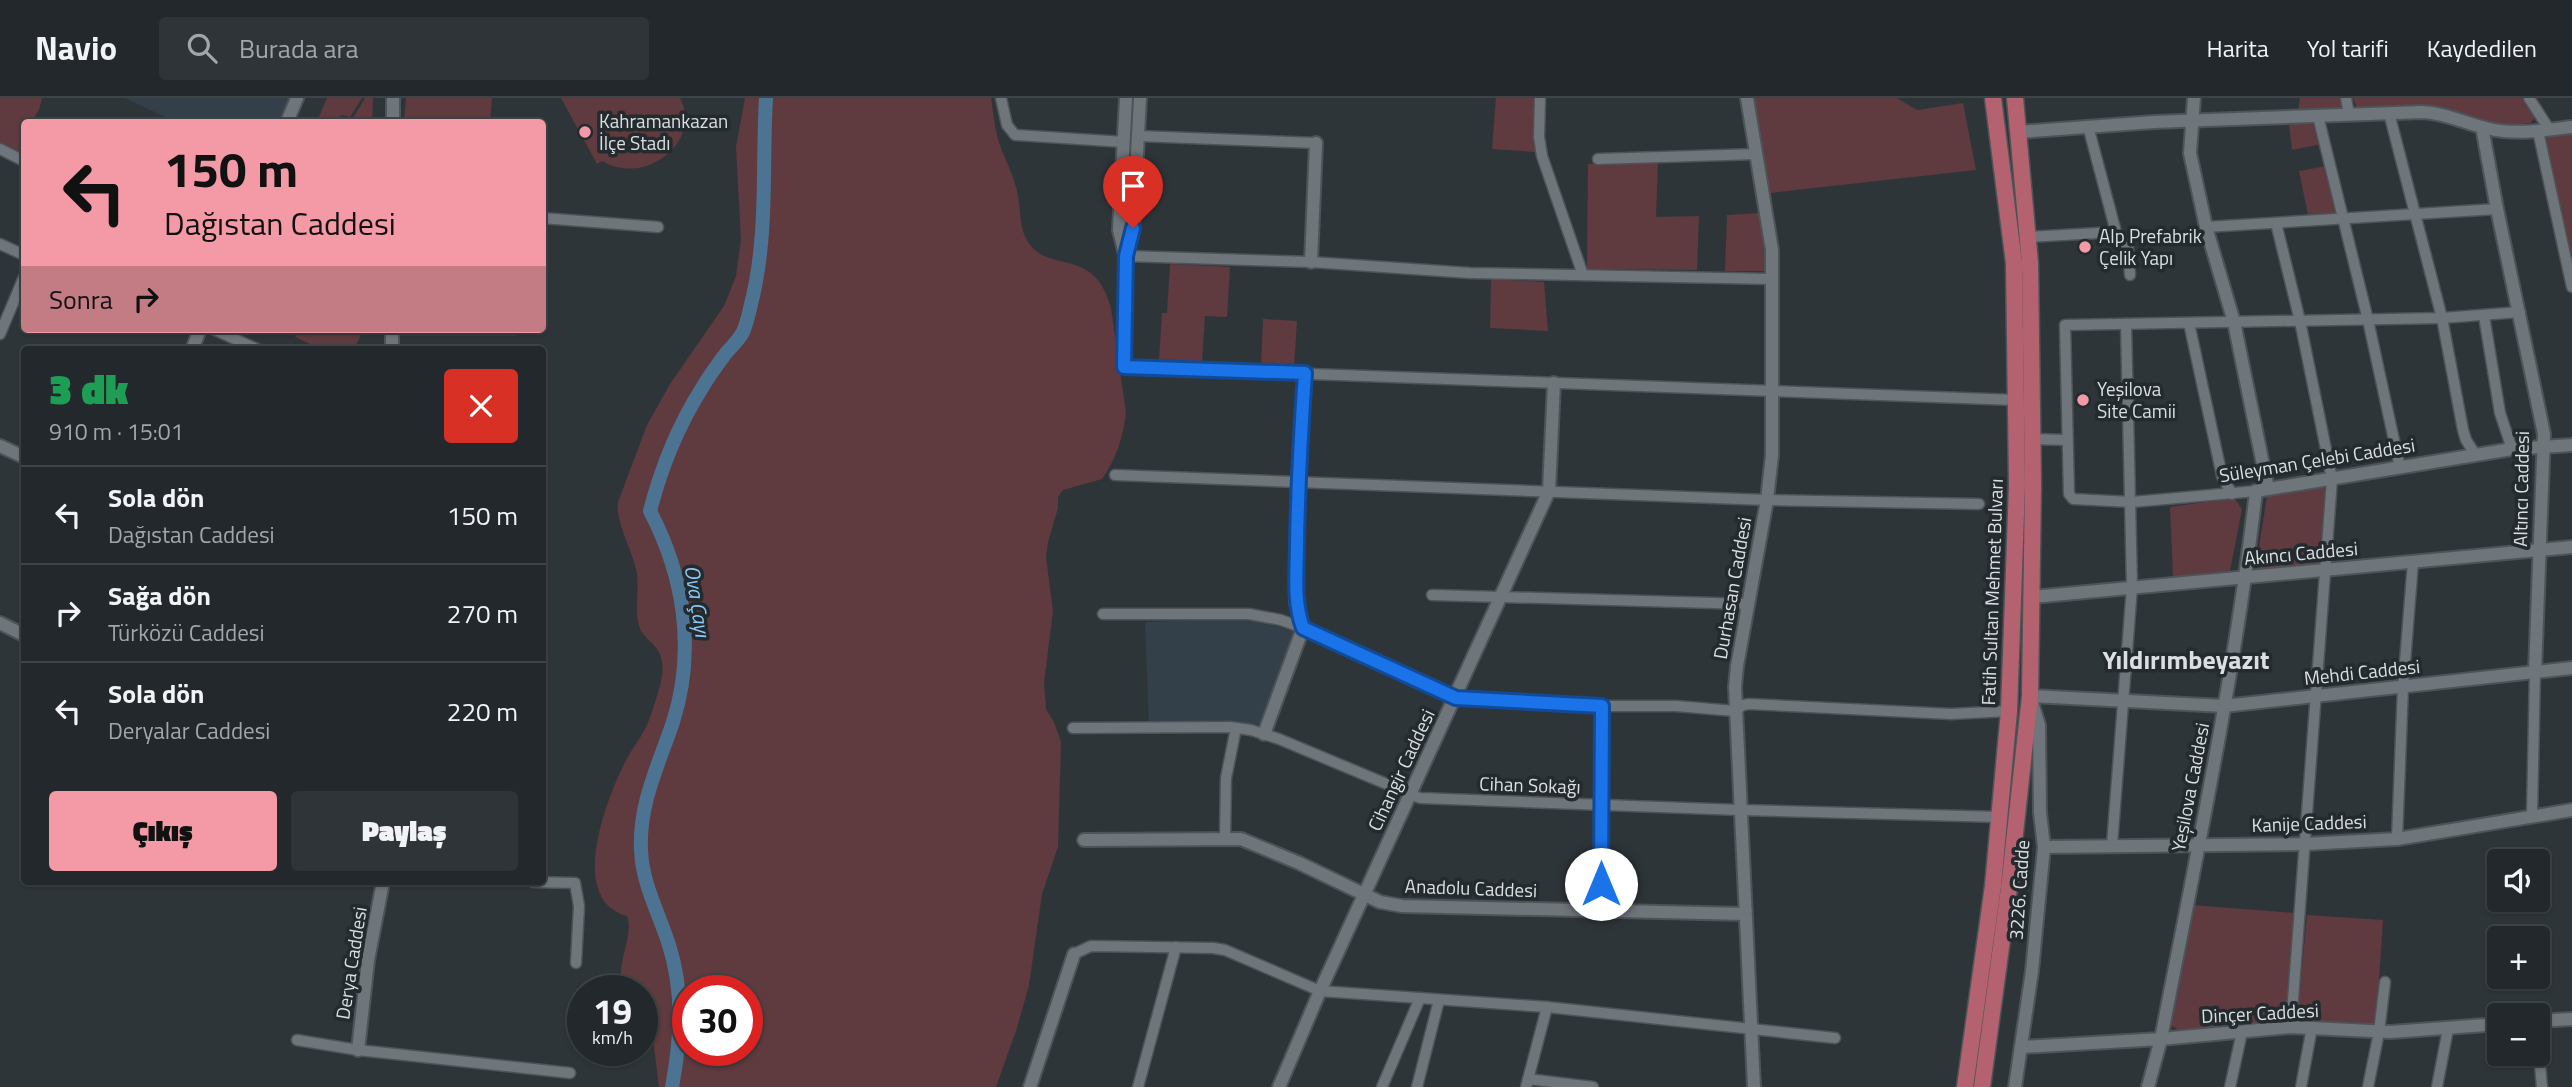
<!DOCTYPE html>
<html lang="tr">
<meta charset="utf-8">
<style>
:root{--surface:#22282b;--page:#2e3437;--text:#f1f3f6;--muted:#a2a6a9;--line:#3f4447;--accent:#f49aa6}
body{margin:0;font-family:"Titillium Web",sans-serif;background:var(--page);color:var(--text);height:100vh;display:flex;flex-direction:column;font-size:26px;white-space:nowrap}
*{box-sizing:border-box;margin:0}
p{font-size:23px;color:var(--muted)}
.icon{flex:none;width:38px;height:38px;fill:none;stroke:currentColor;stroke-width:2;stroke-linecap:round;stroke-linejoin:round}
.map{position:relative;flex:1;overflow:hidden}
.details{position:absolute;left:21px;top:248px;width:525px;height:539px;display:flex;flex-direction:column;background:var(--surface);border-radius:7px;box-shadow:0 2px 5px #0004,0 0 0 2px var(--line)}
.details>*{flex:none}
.hud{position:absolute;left:21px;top:21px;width:525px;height:214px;border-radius:7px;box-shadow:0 2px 5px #0004,0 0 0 2px var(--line);background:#f49aa6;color:#111;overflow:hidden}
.controls{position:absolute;left:2487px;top:751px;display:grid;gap:14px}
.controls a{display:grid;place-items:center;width:63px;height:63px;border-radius:7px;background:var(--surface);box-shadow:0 2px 5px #0004,0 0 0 2px var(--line);font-size:35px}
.speed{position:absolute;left:567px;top:877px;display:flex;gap:14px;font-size:35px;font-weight:700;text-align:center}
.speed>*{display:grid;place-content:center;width:91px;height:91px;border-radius:50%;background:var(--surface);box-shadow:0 2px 5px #0004,0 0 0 2px var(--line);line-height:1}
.speed small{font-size:18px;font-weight:400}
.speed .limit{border:10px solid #d22;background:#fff;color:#111}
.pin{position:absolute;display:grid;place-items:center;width:60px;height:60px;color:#fff;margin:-72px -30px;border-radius:50% 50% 50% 0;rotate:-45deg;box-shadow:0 0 7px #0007}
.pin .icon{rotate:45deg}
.me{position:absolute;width:77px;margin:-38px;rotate:0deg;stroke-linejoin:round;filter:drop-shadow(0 0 5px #0008)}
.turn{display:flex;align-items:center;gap:24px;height:147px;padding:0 28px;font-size:32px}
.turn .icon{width:91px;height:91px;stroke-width:2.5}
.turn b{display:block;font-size:49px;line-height:60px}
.then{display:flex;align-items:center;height:66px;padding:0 28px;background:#0003;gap:14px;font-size:26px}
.round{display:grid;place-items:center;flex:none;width:74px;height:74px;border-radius:7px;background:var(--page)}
.summary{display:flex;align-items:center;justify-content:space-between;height:119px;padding:0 28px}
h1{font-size:42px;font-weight:800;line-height:52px;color:#1e9e55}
.button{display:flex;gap:14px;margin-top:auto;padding:14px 28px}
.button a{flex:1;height:80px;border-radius:7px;background:var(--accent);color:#111;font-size:28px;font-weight:800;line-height:80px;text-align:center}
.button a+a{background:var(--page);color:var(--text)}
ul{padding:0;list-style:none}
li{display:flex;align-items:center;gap:21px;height:98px;padding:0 28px;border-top:2px solid var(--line)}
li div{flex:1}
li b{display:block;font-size:26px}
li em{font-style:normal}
header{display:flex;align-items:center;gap:42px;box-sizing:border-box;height:98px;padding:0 35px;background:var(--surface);border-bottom:2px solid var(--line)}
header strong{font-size:33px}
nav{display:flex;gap:38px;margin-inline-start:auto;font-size:24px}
.search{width:490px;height:63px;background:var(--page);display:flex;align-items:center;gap:18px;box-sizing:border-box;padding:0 24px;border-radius:7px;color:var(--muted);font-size:26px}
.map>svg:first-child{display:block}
.built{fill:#344049}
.green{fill:#5f3a3f;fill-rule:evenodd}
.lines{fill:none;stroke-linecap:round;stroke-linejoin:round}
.river{stroke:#4c7492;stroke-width:14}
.minor-casing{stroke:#4d5357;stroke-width:13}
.tertiary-casing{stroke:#4d5357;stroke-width:16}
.trunk-casing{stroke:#4d5357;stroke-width:19}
.minor{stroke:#6e757b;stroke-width:10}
.tertiary{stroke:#6e757b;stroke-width:12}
.trunk{stroke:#b46170;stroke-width:16}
.route-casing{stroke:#114b97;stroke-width:18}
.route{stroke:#1a73e8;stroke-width:12}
.poi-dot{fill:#f49aa6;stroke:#242b2f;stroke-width:2.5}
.labels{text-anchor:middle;stroke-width:7;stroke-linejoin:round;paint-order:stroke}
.poi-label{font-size:19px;fill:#dbdfe2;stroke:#242b2f;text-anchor:start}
.street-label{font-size:19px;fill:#dbdfe2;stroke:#242b2f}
.water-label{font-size:21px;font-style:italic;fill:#8bccfc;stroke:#242b2f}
.district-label{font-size:26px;font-weight:bold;fill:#dbdfe2;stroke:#242b2f}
</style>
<header>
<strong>Navio</strong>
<div class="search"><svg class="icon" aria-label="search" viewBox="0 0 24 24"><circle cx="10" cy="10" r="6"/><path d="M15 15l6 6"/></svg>Burada ara</div>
<nav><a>Harita</a><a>Yol tarifi</a><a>Kaydedilen</a></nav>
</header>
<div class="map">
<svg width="2572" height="989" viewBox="0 0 2572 989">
<rect width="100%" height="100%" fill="#2e3539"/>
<!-- built -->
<g class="built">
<path d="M125,0H292L281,24H176Z"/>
<path d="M401,231H517V238H400Z"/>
<path d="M1249,520L1296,534L1259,626H1149L1145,524Z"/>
</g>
<!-- green -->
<g class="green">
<path d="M0,0H42L39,12L31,24H24V59L0,47Z"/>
<path d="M327,0H362L350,19L342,17L333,24L319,19Z"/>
<path d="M365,0H373L372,24H354L352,22Z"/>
<path d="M406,0H492L490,24H404Z"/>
<path d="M561,0H680C703,43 646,89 602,63L597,66Z"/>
<path d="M745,0H991C993,12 994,25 997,37C1002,58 1015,77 1018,98C1021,114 1019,130 1028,144C1050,177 1094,147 1111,210L1126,315C1123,340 1116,361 1102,381L1063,392L1058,399V410L1048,444L1046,459L1053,513L1044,585L1046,611L1054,624L1061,644L1058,749L1042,796L1029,887L1017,930L996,989H659L650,916L642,907V892H625C612,869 635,841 627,818C568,802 605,706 623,668C629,655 638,644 645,631C651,619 655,604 659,591C664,575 665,558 653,546C646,539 640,535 638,524C635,507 640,488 636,471C632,452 615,423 618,404L647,327L670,286L724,208L736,178L741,142L736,49ZM688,892H747V952H688Z"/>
<path d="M1496,0H1536L1535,54L1492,51Z"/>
<path d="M1754,0H1897L1917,12L1963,5L1976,72L1770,95Z"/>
<path d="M2300,0H2341L2343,11L2298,13Z"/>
<path d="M2353,0H2522L2535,20L2530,25L2502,28L2473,22L2444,9L2358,11Z"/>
<path d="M2289,26H2316L2322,46L2292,52Z"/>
<path d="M2572,34V159L2555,93L2546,41L2552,37Z"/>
<path d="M1658,63L1656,119L1699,118L1697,172L1587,171L1588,66Z"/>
<path d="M2326,68L2339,116L2308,117L2299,73Z"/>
<path d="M1760,115L1766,173H1725L1727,117Z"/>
<path d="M1170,166L1230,169L1227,219L1205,218L1202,265L1159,262L1162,215H1167Z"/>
<path d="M1491,181L1544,184L1548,233L1490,230Z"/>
<path d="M1263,221L1297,223L1294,270L1261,268Z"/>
<path d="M299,231H362L363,232L354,252H323L295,239Z"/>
<path d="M2327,389L2320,468L2260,473L2256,468L2267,398Z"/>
<path d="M2234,400L2242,411L2230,473L2173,479L2170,409Z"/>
<path d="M2192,807L2295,815L2287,925L2179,932L2172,928L2170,924Z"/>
<path d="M2307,817L2383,822L2376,928L2297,923Z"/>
</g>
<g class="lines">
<!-- river -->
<path class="river" d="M672,989C681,941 684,894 669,847C659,815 642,786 641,751C639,705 659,666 673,624C696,552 684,478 650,413C661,370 678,328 702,290C709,278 718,266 726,255C732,248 739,242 743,234C748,223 750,209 753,198C768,132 762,66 766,0"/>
<defs>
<g id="minor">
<path d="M1001,0L1007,27L1015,37L1124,44"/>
<path d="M1540,0L1539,39L1542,58L1583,177"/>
<path d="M2346,0L2349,17"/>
<path d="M2529,0L2549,31"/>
<path d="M2389,15L2442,220L2463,332L2466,342L2475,356"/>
<path d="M2318,18L2368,222L2400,370"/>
<path d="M2088,28L2116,134"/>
<path d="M2538,33L2572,189"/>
<path d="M1138,38L1316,45"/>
<path d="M0,51L24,63"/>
<path d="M1598,61L1757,56"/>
<path d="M542,120L658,129"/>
<path d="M2276,125L2300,223L2332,381L2291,929"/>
<path d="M2206,129L2497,111"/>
<path d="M2116,134L2128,149L2130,177"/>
<path d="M2028,139L2116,134"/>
<path d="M0,146L24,157"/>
<path d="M1126,158L1311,164L1470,175L1772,181"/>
<path d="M2484,218L2500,315L2512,351"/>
<path d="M2189,225L2222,378L2232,396"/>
<path d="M213,231L259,252"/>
<path d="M0,236L24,179"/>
<path d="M1124,269L2016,302"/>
<path d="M2033,341L2067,342"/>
<path d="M1115,377L1767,402L1979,406"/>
<path d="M2256,393L2132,404L2073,401L2069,396L2065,227L2442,220L2520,214"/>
<path d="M1432,497L1749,506"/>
<path d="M1103,516H1249L1281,522L1303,530L1456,600L1602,608H1676L1735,613L1743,607L1749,606L1951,616L2009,613"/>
<path d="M1073,630L1230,629L1251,632L1279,641L1420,700L1740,712L2000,719"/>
<path d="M2532,717L2535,573"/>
<path d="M1225,741L1226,680L1236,630"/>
<path d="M2397,741L2403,589L2413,464"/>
<path d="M2112,747L2132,489L2126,226"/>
<path d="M533,784L575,785L579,808L576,865"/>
<path d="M1601,813L1602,608"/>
<path d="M1074,856L1091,848L1213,850L1225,852L1320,893L1547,909L1835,940"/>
<path d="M297,942L358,952L570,975"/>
<path d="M2538,945L2542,989"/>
<path d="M1528,981L1593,989"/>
<path d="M1138,989L1176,849"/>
<path d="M1382,989L1420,900"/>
<path d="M1417,989L1439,902"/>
<path d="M1526,989L1547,909"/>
<path d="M2230,989L2242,934"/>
<path d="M2301,989L2312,929"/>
<path d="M2368,989L2379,934L2385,884"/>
<path d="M2437,989L2448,931"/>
</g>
<g id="tertiary">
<path d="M1747,0L1772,152V357L1767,402L1737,568L1735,589L1754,989"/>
<path d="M2194,0L2190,55L2206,129L2234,224L2268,391"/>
<path d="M287,24L297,0"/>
<path d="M393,24V0"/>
<path d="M2482,29L2497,111L2544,336L2535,573"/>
<path d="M2019,34L2154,24L2422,14C2447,15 2466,26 2490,31C2517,37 2545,32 2572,29"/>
<path d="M1125,156L1119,132L1126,0"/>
<path d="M1311,164L1316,45"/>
<path d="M192,252L200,231"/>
<path d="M392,252V231"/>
<path d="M1124,269L1126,158L1133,130L1140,0"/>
<path d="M0,348L24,359"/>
<path d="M2032,499L2572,449"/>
<path d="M0,525L24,537"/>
<path d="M1264,636L1303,530L1296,505V482L1298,384L1305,275"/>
<path d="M1084,742L1241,741L1299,765L1380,804L1402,808L1745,816"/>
<path d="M2044,749L2305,746L2397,741L2572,712"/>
<path d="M2538,923L2572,921"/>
<path d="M2022,949L2161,941L2291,929L2391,934L2499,926"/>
<path d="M358,952L368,862L383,784"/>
<path d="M1030,989L1074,856"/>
<path d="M1279,989L1320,893L1549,393L1554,285"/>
<path d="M2015,989L2032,873L2044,749L2040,715L2039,627L2030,598L2224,608L2572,570"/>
<path d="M2148,989L2161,941C2196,759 2235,577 2256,393L2512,351L2572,347"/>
</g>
<g id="trunk">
<path d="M1965,989L1993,788L2009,613L2017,387L2014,165L1993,0"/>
<path d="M1982,989L2009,790L2030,598L2033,387L2030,165L2015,0"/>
</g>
</defs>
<!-- minor casing -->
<use href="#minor" class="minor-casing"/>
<!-- tertiary casing -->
<use href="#tertiary" class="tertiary-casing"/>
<!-- trunk casing -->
<use href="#trunk" class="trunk-casing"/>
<!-- minor -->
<use href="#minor" class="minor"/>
<!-- tertiary -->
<use href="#tertiary" class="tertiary"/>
<!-- trunk -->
<use href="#trunk" class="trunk"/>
</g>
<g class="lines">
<defs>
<path id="route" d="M1133,130L1126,158L1124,269L1305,275C1301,332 1298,388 1297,444C1297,474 1293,502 1303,530L1456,600L1602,608L1601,786"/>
</defs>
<!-- route casing -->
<use href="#route" class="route-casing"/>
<!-- route -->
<use href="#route" class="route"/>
</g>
<!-- markers -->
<g class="poi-dot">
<circle cx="585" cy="34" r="7"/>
<circle cx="2085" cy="149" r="7"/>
<circle cx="2083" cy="302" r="7"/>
</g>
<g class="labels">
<!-- poi labels -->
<g class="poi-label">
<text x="599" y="30">Kahramankazan<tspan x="599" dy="22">İlçe Stadı</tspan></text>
<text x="2099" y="145">Alp Prefabrik<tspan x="2099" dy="22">Çelik Yapı</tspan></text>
<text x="2097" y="298">Yeşilova<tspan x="2097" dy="22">Site Camii</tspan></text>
</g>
<!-- street labels -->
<g class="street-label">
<text transform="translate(2317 362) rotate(-9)" y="7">Süleyman Çelebi Caddesi</text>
<text transform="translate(2521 391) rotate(-89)" y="7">Altıncı Caddesi</text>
<text transform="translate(2301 455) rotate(-5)" y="7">Akıncı Caddesi</text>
<text transform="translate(1732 490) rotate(-80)" y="7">Durhasan Caddesi</text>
<text transform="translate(1992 494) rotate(-88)" y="7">Fatih Sultan Mehmet Bulvarı</text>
<text transform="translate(2362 574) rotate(-6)" y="7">Mehdi Caddesi</text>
<text transform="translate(1401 672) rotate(-65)" y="7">Cihangir Caddesi</text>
<text transform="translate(1530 687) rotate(2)" y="7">Cihan Sokağı</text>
<text transform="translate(2190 689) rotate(-79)" y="7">Yeşilova Caddesi</text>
<text transform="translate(2309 725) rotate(-2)" y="7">Kanije Caddesi</text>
<text transform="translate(1471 790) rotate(2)" y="7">Anadolu Caddesi</text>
<text transform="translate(2019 792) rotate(-86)" y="7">3226. Cadde</text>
<text transform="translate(351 865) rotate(-81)" y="7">Derya Caddesi</text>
<text transform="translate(2260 915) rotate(-3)" y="7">Dinçer Caddesi</text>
</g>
<!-- water labels -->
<g class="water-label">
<text transform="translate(697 503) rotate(81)" y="7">Ova Çayı</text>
</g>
<!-- district labels -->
<g class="district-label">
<text x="2186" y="571">Yıldırımbeyazıt</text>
</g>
</g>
</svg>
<div class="controls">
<a><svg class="icon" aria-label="sound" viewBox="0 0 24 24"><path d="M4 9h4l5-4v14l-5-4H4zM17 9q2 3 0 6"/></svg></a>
<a>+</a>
<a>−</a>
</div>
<div class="speed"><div>19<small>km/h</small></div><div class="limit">30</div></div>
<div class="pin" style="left:1133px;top:130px;background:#d93025"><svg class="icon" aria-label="arrive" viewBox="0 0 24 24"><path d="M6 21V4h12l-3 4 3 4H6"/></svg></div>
<svg class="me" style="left:1601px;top:786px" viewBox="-20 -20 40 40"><circle r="19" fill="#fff"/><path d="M0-13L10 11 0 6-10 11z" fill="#1a73e8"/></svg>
<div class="hud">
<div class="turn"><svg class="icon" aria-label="left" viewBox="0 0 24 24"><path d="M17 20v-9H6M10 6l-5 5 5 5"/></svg><div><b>150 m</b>Dağıstan Caddesi</div></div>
<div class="then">Sonra<svg class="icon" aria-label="right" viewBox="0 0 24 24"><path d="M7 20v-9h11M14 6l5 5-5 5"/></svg></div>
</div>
<section class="details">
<div class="summary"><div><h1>3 dk</h1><p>910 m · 15:01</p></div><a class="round" style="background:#d93025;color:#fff"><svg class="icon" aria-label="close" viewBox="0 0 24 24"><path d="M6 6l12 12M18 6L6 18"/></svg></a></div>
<ul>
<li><svg class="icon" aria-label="left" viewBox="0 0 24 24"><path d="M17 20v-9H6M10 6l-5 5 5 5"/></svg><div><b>Sola dön</b><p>Dağıstan Caddesi</p></div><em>150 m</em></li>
<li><svg class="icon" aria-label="right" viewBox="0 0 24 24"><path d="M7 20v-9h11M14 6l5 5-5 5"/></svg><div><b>Sağa dön</b><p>Türközü Caddesi</p></div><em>270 m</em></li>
<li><svg class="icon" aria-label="left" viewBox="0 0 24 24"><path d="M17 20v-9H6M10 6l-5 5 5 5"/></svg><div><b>Sola dön</b><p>Deryalar Caddesi</p></div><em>220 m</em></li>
</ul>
<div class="button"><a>Çıkış</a><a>Paylaş</a></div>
</section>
</div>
